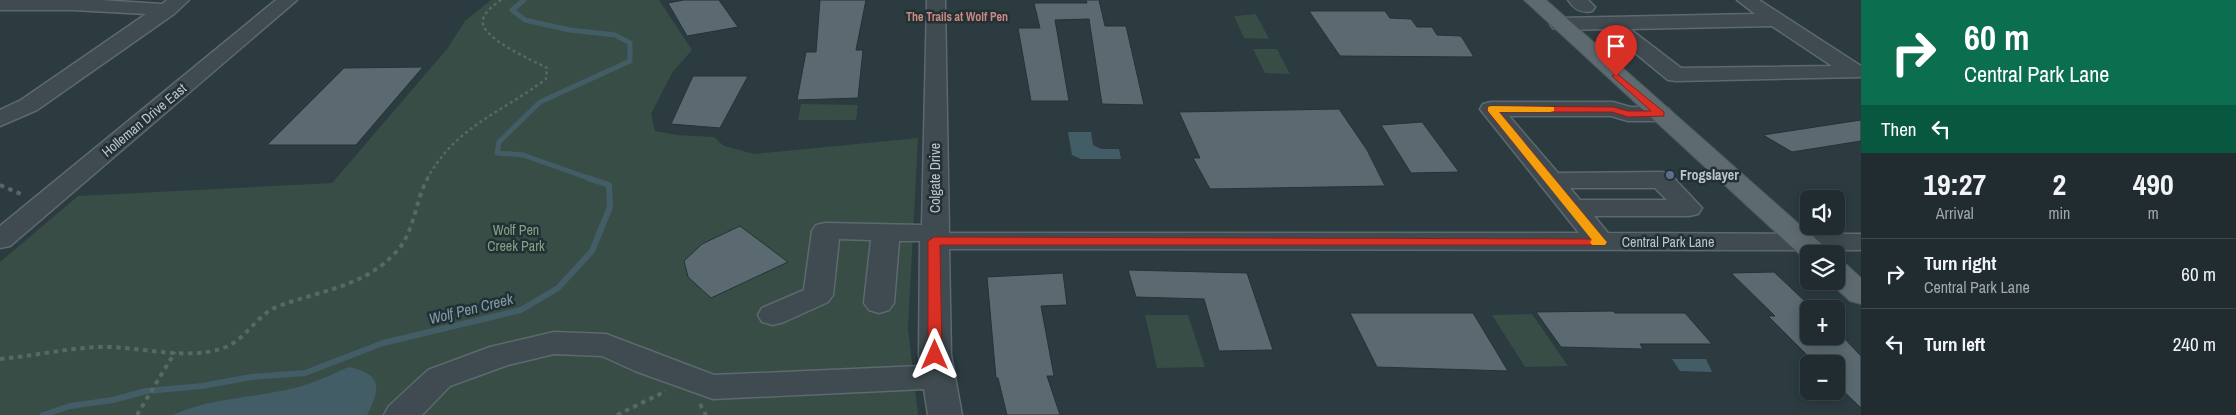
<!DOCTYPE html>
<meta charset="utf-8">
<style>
:root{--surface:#202c30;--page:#283438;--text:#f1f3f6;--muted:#a2a7ab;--line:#3d484c}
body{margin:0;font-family:"Archivo Narrow",sans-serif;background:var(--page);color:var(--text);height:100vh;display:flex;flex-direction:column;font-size:19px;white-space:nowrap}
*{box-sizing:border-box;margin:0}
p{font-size:16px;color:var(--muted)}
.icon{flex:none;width:28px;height:28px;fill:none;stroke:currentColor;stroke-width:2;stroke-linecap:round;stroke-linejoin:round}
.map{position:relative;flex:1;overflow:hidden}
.side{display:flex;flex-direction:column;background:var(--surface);width:375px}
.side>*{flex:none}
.top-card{background:#0b6e4f;color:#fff;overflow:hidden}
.controls{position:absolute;left:1800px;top:190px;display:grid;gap:10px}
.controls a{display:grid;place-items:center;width:45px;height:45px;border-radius:8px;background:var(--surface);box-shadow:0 2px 12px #0003,0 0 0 1px var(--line);font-size:25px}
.pin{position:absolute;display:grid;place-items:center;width:42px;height:42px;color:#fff;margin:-51px -21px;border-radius:50% 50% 50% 0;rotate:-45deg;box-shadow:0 0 5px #0007}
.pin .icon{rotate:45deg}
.me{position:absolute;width:55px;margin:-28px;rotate:0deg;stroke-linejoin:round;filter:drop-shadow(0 0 4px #0008)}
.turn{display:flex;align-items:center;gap:18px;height:105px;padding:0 20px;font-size:22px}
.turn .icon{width:65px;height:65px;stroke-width:2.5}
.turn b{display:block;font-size:35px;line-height:42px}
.then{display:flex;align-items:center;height:48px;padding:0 20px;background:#0003;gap:10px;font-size:19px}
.eta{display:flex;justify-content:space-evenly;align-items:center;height:85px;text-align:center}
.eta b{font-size:30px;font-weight:700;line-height:35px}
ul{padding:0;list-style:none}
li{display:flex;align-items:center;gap:15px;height:70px;padding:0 20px;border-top:1px solid var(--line)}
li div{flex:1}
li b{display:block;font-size:19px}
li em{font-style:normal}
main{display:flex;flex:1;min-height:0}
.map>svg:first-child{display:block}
.green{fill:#384d46}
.water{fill:#435d67}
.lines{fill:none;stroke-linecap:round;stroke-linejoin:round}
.stream-far1{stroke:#435d67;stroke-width:5}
.stream{stroke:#435d67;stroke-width:6}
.building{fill:#5a6a70;stroke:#253338}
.minor-casing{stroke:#5d696e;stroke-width:3}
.major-casing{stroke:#4c585d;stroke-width:2}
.path-far1{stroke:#576865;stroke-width:2.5;stroke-dasharray:3 3;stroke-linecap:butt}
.path{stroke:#576865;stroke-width:4;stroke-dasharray:4.5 4.5;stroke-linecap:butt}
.minor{fill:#3f4b50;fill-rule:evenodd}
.major{fill:#5d6b70;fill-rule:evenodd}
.route{fill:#d93025;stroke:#8d1f18}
.slow{fill:#f59e0b}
.service-dot{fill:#5c6f8a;stroke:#233136;stroke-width:2}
.labels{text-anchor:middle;stroke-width:5;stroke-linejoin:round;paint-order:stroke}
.far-neighbourhood-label{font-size:12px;font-weight:bold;fill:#cc897f;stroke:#233136}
.street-label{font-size:14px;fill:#bcc6ca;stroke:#233136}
.poi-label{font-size:14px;font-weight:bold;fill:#bcc6ca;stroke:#233136;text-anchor:start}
.park-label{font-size:14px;fill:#86a284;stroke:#233136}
.water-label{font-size:15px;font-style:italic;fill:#819ea9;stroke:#233136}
</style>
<main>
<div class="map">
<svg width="1861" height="415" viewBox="0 0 1861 415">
<rect width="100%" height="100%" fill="#2b3b40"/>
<!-- green -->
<g class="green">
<path d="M491,0H659L692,50L672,73L651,114L655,131L677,135L714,137L724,146L754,154L918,138L908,328L918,415H0V262L78,196L332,183L447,49L465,21Z"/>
<path d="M1256,14L1269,39L1244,38L1234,16Z"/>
<path d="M1253,49H1277L1290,74L1265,73Z"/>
<path d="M801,104L858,105L856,120H798Z"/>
<path d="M1532,314L1568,366L1525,367L1492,315Z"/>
<path d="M1145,315H1188L1205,367L1157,368Z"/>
</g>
<!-- water -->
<g class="water">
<path d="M1068,132H1091L1093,145L1101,149H1119L1121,159H1081L1072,155Z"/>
<path d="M1672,359H1706L1712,372L1680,371Z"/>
<path d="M349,367C382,374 381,388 367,415H173C209,398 252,398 290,389C310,385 330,375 349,367Z"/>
</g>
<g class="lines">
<!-- stream-far1 -->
<path class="stream-far1" d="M524,0L512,10L525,20L570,30L615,35L630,43V61L540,102L499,142L497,153L523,155L591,179"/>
<!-- stream -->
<path class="stream" d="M43,415L70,406L113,400L146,391L202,386L251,377L305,373L383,343L521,310L558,288L592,251L610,207L609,185L588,178"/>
</g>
<!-- building -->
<g class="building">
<path d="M684,0H719L738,27L687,36L668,3Z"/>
<path d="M820,0H866L856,50H863L858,98L797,100L806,52H816Z"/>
<path d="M1086,0H1099L1105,26H1126L1144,105L1102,104L1089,19L1055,20L1069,101H1031L1018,28H1040L1034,3H1087Z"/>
<path d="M1309,11H1385L1390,18L1411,19L1417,27H1432L1437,35L1461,36L1474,57L1340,56Z"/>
<path d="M423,67L356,145H267L344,68Z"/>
<path d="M693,76H748L720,128L671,124Z"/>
<path d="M1339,109L1367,150L1385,186L1210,189L1193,158H1200L1179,112Z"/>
<path d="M1861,120V141L1792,152L1763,135Z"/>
<path d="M1422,122L1459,172L1411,173L1381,125Z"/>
<path d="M740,226L788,262L711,298L688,277L684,261L702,244Z"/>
<path d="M1128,270L1247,273L1273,350L1219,351L1204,299L1136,297Z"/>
<path d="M1774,272L1809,305V336H1842L1861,356V408L1836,384V364H1816L1768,316H1775L1731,273Z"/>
<path d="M1063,273L1067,305L1041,306L1054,376H1047L1060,415H1007L998,378H996L987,277Z"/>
<path d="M1613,311L1615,313H1685L1712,344H1640L1643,349L1561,347L1536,312Z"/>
<path d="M1350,313H1473L1508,371L1377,367Z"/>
</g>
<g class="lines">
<defs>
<g id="minor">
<path d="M0,0H100L162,4L167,0H189L174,14L37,110L0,126V110L21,100L146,14L73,10H0Z"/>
<path d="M276,0H297L10,246L0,248V226Z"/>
<path d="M927,0H945L949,233H1579L1480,109L1483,104L1491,102H1613L1630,107H1661L1669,109L1672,114L1669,119L1661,121H1628L1611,116H1509L1558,173L1662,172L1671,175L1702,208L1698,214L1689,216H1594L1608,233L1861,234V250L949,249L951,355L962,415H928L924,389L713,399L635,371L602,356L554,354L508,365L450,386L422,415H384L389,406L428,370L490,347L554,332L606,334L714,375L921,366L919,355L920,241H899L894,303L889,310L879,313L869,310L864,303L871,240L839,239L833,295L828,302L784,322L773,325L762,322L758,315L762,308L804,290L812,231L816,225L826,223L922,225ZM1570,188H1655L1667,200H1580Z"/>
<path d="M1568,0H1588L1595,7L1592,11C1581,14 1574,9 1568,0Z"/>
<path d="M1737,0H1759L1861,66V77L1676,81L1668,80L1606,29L1560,30L1553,28L1550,24L1553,20L1560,18L1755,14ZM1772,26L1832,66L1681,68L1630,29Z"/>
</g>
<g id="major">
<path d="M1524,0H1546L1826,248L1830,254H1809V261L1806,260Z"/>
<path d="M1836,263L1847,265L1861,278V304L1850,301L1828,281H1836Z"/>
</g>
</defs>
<!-- minor casing -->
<use href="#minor" class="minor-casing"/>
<!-- major casing -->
<use href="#major" class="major-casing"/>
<!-- path-far1 -->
<path class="path-far1" d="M427,179C456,126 501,113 546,79L547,68C532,60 487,41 483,24C481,14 494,5 501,0"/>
<!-- path -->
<g class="path">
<path d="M0,185L21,194V198"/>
<path d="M0,359C34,356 67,348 101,347C141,346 187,362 226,347C247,338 257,314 279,306C321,290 365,287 397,251C415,231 415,200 428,178"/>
<path d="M700,404L706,415"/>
<path d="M137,415L175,352"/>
<path d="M617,415L666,391"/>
</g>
<!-- minor -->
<use href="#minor" class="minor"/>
<!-- major -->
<use href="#major" class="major"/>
</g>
<!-- route -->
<path class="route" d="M1616,73L1664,112V116L1628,117L1612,112H1499L1605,240L1607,242L1605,245H940L942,355L940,358H930L928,355V241L934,237L1592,239L1486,109L1491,106L1613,107L1628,111H1651L1613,77L1612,76Z"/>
<!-- slow -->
<path class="slow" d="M1491,106L1554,107V111L1550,112H1499L1605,240L1607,242L1605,245H1592L1590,242L1592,240L1488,111V107Z"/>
<!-- markers -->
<circle class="service-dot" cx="1670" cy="175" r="5"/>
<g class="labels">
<!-- far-neighbourhood labels -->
<g class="far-neighbourhood-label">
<text x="957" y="21">The Trails at Wolf Pen</text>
</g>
<!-- street labels -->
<g class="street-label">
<text transform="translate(144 120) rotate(-40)" y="5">Holleman Drive East</text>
<text transform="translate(935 178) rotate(-90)" y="5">Colgate Drive</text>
<text x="1668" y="247">Central Park Lane</text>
</g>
<!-- poi labels -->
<g class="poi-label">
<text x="1680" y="180">Frogslayer</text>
</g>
<!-- park labels -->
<g class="park-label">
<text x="516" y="235">Wolf Pen<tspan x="516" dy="16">Creek Park</tspan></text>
</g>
<!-- water labels -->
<g class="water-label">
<text transform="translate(471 309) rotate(-14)" y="5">Wolf Pen Creek</text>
</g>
</g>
</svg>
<div class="controls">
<a><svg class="icon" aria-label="sound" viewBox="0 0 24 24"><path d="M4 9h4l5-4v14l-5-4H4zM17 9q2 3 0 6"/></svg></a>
<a><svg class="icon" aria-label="layers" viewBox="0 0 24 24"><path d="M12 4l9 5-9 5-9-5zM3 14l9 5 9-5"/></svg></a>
<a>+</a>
<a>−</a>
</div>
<div class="pin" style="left:1616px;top:76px;background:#d93025"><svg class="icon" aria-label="arrive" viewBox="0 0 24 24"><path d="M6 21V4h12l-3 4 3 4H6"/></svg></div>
<svg class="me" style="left:935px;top:355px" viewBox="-20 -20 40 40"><path d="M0-17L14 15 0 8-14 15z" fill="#d93025" stroke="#fff" stroke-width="4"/></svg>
</div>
<section class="side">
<div class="top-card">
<div class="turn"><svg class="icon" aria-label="right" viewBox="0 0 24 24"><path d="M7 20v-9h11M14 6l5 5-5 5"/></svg><div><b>60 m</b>Central Park Lane</div></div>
<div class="then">Then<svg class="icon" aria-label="left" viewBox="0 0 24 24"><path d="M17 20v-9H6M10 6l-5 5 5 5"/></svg></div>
</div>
<div class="eta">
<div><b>19:27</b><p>Arrival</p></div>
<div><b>2</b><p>min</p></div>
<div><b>490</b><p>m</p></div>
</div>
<ul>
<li><svg class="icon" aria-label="right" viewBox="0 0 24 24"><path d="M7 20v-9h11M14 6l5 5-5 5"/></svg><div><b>Turn right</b><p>Central Park Lane</p></div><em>60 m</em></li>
<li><svg class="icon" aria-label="left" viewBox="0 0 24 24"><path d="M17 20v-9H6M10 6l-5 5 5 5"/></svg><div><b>Turn left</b></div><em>240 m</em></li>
</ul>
</section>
</main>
